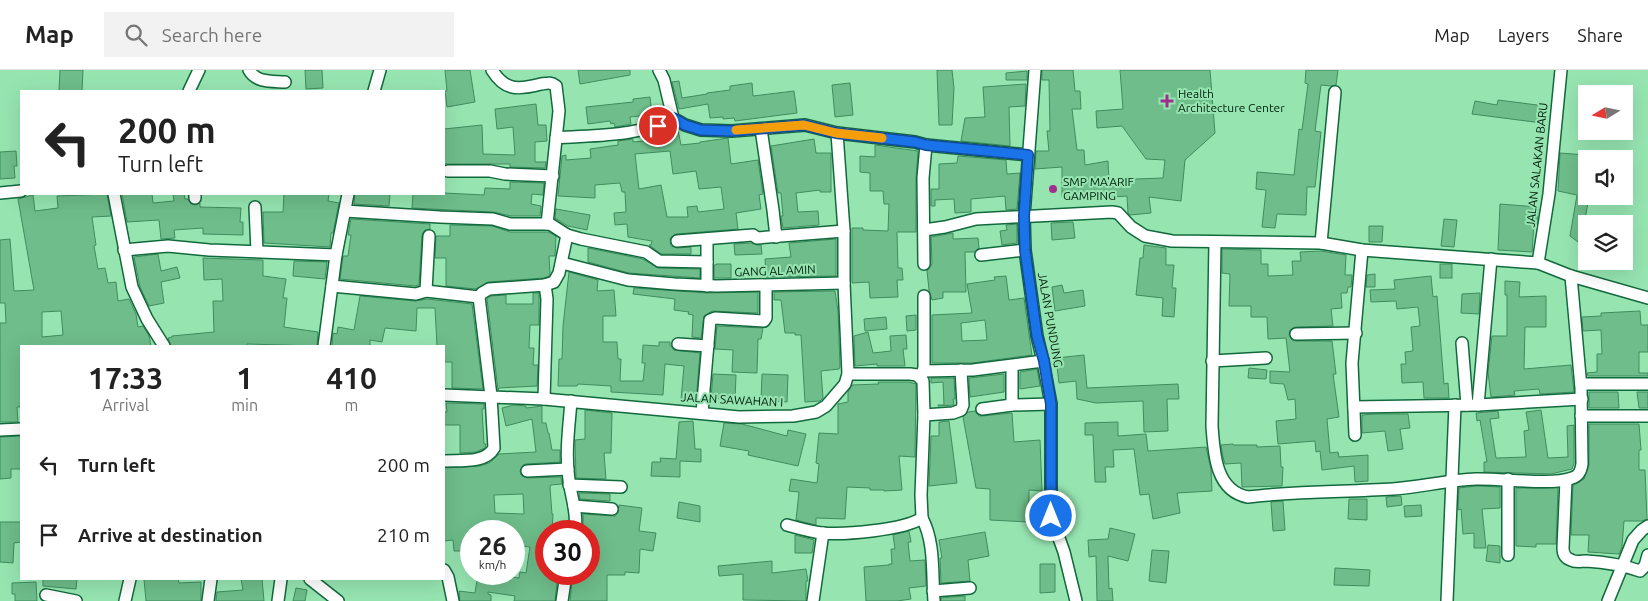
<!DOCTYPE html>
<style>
:root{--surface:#fff;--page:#f2f2f2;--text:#222;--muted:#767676;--line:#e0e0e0}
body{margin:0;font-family:Ubuntu,sans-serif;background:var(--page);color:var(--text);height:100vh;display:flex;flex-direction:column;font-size:19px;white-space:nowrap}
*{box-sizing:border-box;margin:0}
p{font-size:16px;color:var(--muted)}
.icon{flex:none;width:28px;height:28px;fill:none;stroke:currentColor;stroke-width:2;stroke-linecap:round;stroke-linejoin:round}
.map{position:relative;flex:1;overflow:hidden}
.details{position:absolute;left:20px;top:275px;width:425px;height:235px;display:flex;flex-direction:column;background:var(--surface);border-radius:0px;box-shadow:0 5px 20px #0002}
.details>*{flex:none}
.top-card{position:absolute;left:20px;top:20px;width:425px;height:105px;border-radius:0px;box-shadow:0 5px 20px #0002;background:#fff;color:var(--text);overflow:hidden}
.needle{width:32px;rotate:260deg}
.fabs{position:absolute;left:1578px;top:15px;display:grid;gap:10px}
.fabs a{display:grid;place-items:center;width:55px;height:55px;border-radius:0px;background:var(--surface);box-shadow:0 5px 20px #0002;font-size:25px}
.speed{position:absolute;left:460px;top:450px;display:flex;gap:10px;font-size:25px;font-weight:700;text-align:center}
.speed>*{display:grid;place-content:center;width:65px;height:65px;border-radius:50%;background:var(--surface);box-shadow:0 5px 20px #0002;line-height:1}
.speed small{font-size:12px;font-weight:400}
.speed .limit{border:8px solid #d22;background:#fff;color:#111}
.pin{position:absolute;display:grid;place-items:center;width:42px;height:42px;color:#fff;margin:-21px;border:2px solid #fff;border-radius:50%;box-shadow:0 1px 5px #0007}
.me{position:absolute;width:55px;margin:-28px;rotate:0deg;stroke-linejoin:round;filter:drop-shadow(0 0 4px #0008)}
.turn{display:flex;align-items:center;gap:18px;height:105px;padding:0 15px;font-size:22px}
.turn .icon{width:65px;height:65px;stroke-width:2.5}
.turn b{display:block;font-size:35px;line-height:42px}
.eta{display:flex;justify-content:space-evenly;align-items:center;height:85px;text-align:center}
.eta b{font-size:30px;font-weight:700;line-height:35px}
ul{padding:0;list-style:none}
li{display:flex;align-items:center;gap:15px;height:70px;padding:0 15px}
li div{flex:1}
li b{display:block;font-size:19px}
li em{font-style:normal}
header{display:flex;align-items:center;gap:30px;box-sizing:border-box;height:70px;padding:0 25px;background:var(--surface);border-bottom:1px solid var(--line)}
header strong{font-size:24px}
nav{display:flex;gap:28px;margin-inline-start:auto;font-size:18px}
.search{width:350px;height:45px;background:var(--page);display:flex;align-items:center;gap:12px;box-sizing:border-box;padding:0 18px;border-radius:0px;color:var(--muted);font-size:19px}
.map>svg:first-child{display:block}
.building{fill:#6ebd8a;stroke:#3f8d5e;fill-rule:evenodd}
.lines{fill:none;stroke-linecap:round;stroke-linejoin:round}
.minor-casing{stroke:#12693c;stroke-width:14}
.minor{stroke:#fff;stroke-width:11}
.route-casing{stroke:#114b97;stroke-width:12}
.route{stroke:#1a73e8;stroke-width:9}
.slow{stroke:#f59e0b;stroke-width:9}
.poi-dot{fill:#9e2f8e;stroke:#96e5b1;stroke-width:2}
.labels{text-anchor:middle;stroke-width:4;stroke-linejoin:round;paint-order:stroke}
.poi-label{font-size:12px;fill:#001f0c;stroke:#96e5b1;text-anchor:start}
.street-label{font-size:12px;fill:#001f0c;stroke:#96e5b1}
</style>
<header>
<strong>Map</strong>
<div class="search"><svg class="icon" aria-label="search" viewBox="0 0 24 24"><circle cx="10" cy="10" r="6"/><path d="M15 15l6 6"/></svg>Search here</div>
<nav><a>Map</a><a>Layers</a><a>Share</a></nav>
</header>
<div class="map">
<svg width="1648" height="531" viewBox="0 0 1648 531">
<rect width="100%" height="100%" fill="#96e5b1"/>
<!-- building -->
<g class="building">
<path d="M60,0H83L82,21H59Z"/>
<path d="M305,0H322L323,18L306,19Z"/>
<path d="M445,0H470L475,32L447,37L445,21H447Z"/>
<path d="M578,0H630V5L580,14Z"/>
<path d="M937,0H952L954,18L952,55H939Z"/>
<path d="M1042,0H1073L1075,21H1080L1081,39H1072L1077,80H1084L1085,95L1108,91L1109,110L1163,108L1165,90L1146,89L1122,56L1097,58L1096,41L1123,39L1120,0H1210L1215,63L1185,90L1181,131L1149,127L1151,143L1130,145L1128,143L1127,126L1087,129L1062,127V97L1035,99L1036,81H1049L1047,61H1050L1049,10H1042Z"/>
<path d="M1306,0H1338L1336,15L1330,16L1321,15L1315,61L1321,62L1315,117H1307L1306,145L1277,144L1275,158L1262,157L1266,120L1256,119L1257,102L1294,105L1299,59L1302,60L1308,14L1305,13Z"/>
<path d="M1027,1V10H1006V3Z"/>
<path d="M679,11L682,28L707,24V23L730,20V16L752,13L753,26L794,21L797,43L735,51L734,48L723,49V47L710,48L708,34L679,39L672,12Z"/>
<path d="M850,13L853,45L835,47L832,15Z"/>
<path d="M1026,14L1025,36L1009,37L1010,76L961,71L965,48L985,47L983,17Z"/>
<path d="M650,27L652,45L630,47L631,54L615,57L614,53L611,54L610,51L588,54L586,37L633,32V29Z"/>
<path d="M1498,30L1545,36L1542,53L1472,44L1475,31L1497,35Z"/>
<path d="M536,34L538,55H546L547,71L535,72V92H546L545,98L510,97V94H444V59L482,55L483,84L515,85L513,57L497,59L495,39Z"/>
<path d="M673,56L678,60L681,75L700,73V72L728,68L731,94L758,90L763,124L759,125L761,139L736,143L738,159L676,164L670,168L671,176L677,178L691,177V184H661L649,175H651L652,171L628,167L627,154L615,155L614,143L626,142L625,122H622L620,113L595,115V128L558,126L562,86L566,85V90L591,88L590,79L618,75V71L633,69V72L668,69L666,60ZM670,81L673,104L696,101L699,119L721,117L724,139L698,142L697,136L687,137L688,147H667L661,115L639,119L635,84Z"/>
<path d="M814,69L816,83H831V122H820V120L796,123L798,142L818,141L819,155L783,158L781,146H783L781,123H778L771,76Z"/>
<path d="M875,75L918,81L916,108V162H897L898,198H902L903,210H897L898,227L870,228L869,212L852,213V158H863V160L888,161L889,134H884L883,121H870V103L860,102V86L875,87Z"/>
<path d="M16,81L17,96H14L15,108L0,109V82Z"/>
<path d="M1560,83L1586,85V126H1589L1581,174L1570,166L1577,125L1558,121Z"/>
<path d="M958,86L1006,90L1007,104L1020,103L1017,139L1006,140L1005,126L971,129V142L955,143L954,129L935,130V136H931V119H939V94L957,93Z"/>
<path d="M510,112L544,113L543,125L532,124L531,134L541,136L540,146H511L493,142L412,138L413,124L444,123L484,125L485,118L510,119Z"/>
<path d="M107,124L111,146L92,147L96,175L94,176L98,199L105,198L108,213L116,212L118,231L129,229L136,244L138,257L143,256L149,266L151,276H21V325L20,337H17L18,352H0V253H6L5,233H0V170L10,169L14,221L34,220L18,129L33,125L35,141L58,138L57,126ZM61,241L63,265L42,267V242Z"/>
<path d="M122,124H152L153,133L174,131L173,124H184L185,129H188L191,134L195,135L200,133V137L241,138L240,152H243V165L203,164V158L174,160L175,168L161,169L159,150L127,152Z"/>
<path d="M284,124H329L328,131L339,133L333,163H331L330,177L264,173L263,142H283Z"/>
<path d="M355,124H390L389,136L354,134Z"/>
<path d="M1500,134L1538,137L1537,154H1534L1532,182L1498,180Z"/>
<path d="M556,139L590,145L587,160L568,156L555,148Z"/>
<path d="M351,149L430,154V159L425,160L422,165L419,215L415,216L340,209L343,186H348L351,165H348Z"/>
<path d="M1444,149L1457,150L1454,177L1441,176Z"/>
<path d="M1073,152L1075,168L1052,170L1051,153Z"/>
<path d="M1017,154V173L1002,175L1000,161L1007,160L1006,155Z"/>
<path d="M450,155L492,156L510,162H548L556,166L555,186H549L550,203L549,206L544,208L488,212L476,219L446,216V188H435L436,166H450Z"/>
<path d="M1369,156H1383L1382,172H1369Z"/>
<path d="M953,163V169L978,168L979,178L974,182H965L966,222H943V228L932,230L929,220L927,201L932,194L931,167Z"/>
<path d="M836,169V206L766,207L765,189L791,187L789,173Z"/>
<path d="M751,173L757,175H761L762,184L735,185L734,174Z"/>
<path d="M1144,175L1166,178V195H1174L1172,218H1176L1174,247L1162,246L1163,228L1136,225L1140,188H1143Z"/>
<path d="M588,178L643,189L658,198L700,199V208L629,203L588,192Z"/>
<path d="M1222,179L1261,180V194H1268V206L1293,205L1292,191H1301L1300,182L1321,181L1346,185L1345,205H1352L1351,217H1348L1347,223H1341L1342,238L1331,239L1333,256L1295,257L1290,260L1289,265L1292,270L1296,271H1332L1336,304H1333L1339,347L1327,349L1330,383L1338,382L1339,387L1368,385V411L1355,412L1354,396L1322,400L1320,381L1316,382L1315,371L1278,374L1276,351L1296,349L1295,329L1288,330L1284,314L1270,313V301L1290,302L1286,268L1268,269L1267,247H1251V236H1229L1230,204L1222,203Z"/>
<path d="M158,184L161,201L177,197L180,208L161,212L164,233L149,236L140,217L134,187Z"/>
<path d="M203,188L263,190V206L286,209L283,228H287L284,257L318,262L317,276L247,274L248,276H171L168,268L172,267V266L214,262L213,231H223L222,209L204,210Z"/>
<path d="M294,191L327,192L325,209L293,206Z"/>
<path d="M716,194H731V208H714V195H716Z"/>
<rect x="1440" y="194" width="12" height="14"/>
<path d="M569,202L598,210L597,221L614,220L616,246H603V272H617L618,289H621L620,311H643L645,293H642L643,275L659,276V272H670V275L674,280L700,283L696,331L681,329L684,296L665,294L663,325L611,322V316L578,314L577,316H558L559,289H562L563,256Z"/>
<path d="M1375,204V217H1366L1367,205Z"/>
<path d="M1006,206L1009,230L1024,228L1032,285L972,293H932V245L972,243L967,214L995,210L994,207ZM985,250L987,270L962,271L961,253Z"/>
<path d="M1431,206L1433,227L1437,226L1444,314L1448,313L1449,328H1424L1423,312L1402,313L1401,294H1406L1405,282L1413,281L1411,257L1420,256L1418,237L1397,239L1396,231L1371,232L1370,220L1395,219L1394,210Z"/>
<path d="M1505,211L1520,212L1519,227L1546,226V257H1525L1524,299L1571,295L1574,322L1540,324L1539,319L1514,321L1515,325L1491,327L1488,302L1492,266H1507V225H1505Z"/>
<path d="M1062,215L1064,223L1083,220L1085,236L1055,241L1052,217Z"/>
<path d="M634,218L707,223L758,222V243L712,241L704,246L701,268L692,267L693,245L688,244L689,242L674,240L675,229L633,224Z"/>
<path d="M835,221L838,241L840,297L839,299L821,301L823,328L820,331L805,332L801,265H795V263H785L781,230H774V222Z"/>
<path d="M533,223H539V255H530L529,278H534L533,295H538L537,316L499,318L498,320L487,229L491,226L506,225V234H533Z"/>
<path d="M1480,223L1479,244L1461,243L1462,224Z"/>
<path d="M360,226L415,231L427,229L472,234L483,319L452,318V292H444V276H437L435,238H417L416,261L385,258L382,272L370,270V276H332L333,263L337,264L338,257L354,260Z"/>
<path d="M1640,241L1641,255H1648V282H1639V303H1648V306H1588L1587,303L1597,302V284H1602L1601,260L1583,261L1582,247L1601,246V243Z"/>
<path d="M916,245V260L907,261L906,246Z"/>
<path d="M886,247L887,259L865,261L864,249Z"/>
<path d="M717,256L763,258L761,269H758L757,303L732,302L733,280L715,279Z"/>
<path d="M868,262L873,283L891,281L890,266L906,265L907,279H903L905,296H877V294L855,296L854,266Z"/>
<path d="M1084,285L1087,318L1178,314L1179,329H1167L1168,361L1144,362L1143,331L1096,333L1077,329L1076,311L1059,313L1056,288Z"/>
<path d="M1249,298L1267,300L1266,309L1248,308Z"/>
<path d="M1037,299L1040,316L1020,319V302Z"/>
<path d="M713,304L736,305L735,330L711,328Z"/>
<path d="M762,304L788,305L787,332L761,330Z"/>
<path d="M1004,304V322L970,327L969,308Z"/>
<path d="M931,308H954L955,329H953L954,335L938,336V335H944L943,312L931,313Z"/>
<path d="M878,312H909L916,314L915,387L899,386L902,420L884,421V420H870V418L847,417L845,449L816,448V455L796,450L799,422L789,421L791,409L817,413L819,394L816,393L819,363L838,364V334L848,332V322L852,315L879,314Z"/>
<path d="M1589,322H1618L1619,338H1589Z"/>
<path d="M1637,322H1648V338H1639Z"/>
<path d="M446,333L484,334V339H482L484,374H486L485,378L476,382L460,383V355H444V342H447Z"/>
<path d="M514,335L526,336V338L542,336V353H546L548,363H549L552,380H560V392L526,394L523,395L520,401L521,405L527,408L561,407L562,414L551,415L550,417L552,444H553L552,461H546V504H558L555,531H514L515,526L488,522V524L491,525V531H460L459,521L475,523L478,504H494L519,508L520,502L526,503L530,477L514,475V461H471V481H454L453,470L444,471V398L480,396L489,393L499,384L536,382L532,349L506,356L502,338ZM523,424L524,444L495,443L494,425Z"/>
<path d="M585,340L612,343L611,383H604L606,409L576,408L575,370L585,369Z"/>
<path d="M1541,340L1548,388L1568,387L1567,356L1574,355V393L1572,399L1551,404L1484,402V392H1487L1480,350L1477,351L1476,343L1498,341L1499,348L1490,349L1496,388L1526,387L1524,361L1529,360L1526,342Z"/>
<path d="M975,341L979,346H982L1012,343L1014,372L1040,370L1042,421L1029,420V452L990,450V419L976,418L963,347L968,342Z"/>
<path d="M1376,344H1408L1410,358L1400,359L1403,379L1388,381L1385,361L1362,363V345Z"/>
<path d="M693,351L695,379H701V392L680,391V407L651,406L652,392H661L660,388L676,389L679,352Z"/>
<path d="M949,351L957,413L929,416L931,366H939V352Z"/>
<path d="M1118,352V366L1146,364L1148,381L1206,377L1211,399L1212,421L1177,423L1180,443L1153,449L1149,424L1140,425L1134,379L1113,380L1114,397H1105L1106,412H1095L1093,365H1085V353Z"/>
<path d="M724,353L742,354L787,366L788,360L806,364L798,396L748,385L749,381L720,376Z"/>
<path d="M1589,354H1639L1641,380H1639V400H1645L1647,449L1642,451H1624L1622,477L1619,484L1588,482L1589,465H1571L1573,415L1584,409L1589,395Z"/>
<path d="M21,366V399H11V408L0,409V367Z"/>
<path d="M1233,374V375H1257V377L1280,376L1281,397H1283L1282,416L1242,417L1241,393L1225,394L1223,387L1221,375Z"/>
<path d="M1476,416L1500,417V438L1482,439L1486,478H1474V463L1463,464L1461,439L1458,440L1459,418Z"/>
<path d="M1516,418H1558L1556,474H1536V477L1516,476Z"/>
<path d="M579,423L610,424V431L580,429Z"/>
<path d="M1401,426L1402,435L1387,437L1386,427Z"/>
<path d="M1349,429H1367V450L1348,449Z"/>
<path d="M1283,431L1285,460L1273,461L1271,432Z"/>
<path d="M679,432L700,436V452L677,448Z"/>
<path d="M619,435L642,438L639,461L656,463L653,481L640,479L639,503L625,502V505H607V531H570L573,504L590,503L591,485H589V461H583V444L615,446L618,443Z"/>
<path d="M1421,435L1422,446L1405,447L1404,436Z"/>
<path d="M0,452H21V472L14,473L13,493L0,492Z"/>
<path d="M1110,458L1135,464L1128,491L1108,486L1109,519L1112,518L1113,531H1097L1096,486L1089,487L1088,470L1108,469Z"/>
<path d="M909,461L911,472H908L910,491L925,490L926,516L909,518L911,529L897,531H866L864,497L889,495V494H892L891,479H895L893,465Z"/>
<path d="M985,462L989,486L968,490L970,511L941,513L940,488H942L939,470Z"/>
<path d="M795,465L814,470L812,483H795Z"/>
<path d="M1488,475L1500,476V493L1486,491Z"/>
<path d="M1152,480L1169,481L1166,513L1149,511Z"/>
<path d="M772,491V503L806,499L808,511H806V531L743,530V504L719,506L718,496Z"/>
<path d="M1040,494H1055V522L1040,523Z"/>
<path d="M1335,498L1370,500L1369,516L1334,515Z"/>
<path d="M43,509H77L76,519L43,516Z"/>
<path d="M144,509H178L179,513L201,512V531H146Z"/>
<path d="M241,509H262L264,531H216L217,522L243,520Z"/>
<path d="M36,512L37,531H15V524H12V513Z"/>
<path d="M296,518L307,520L305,531H293Z"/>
<path d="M965,526V531H941V528Z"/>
</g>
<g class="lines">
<defs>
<g id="minor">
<path d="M249,0C256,13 272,11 285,12"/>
<path d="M492,0C505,21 518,20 541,14C548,13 551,12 556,16L559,41L547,154"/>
<path d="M659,0L664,10L673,48L685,55L701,60L732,61L805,55L837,63L915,72L926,75L1028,85"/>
<path d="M1035,0L1024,146L1025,180L1037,266L1043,291L1051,334V446L1064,482L1076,531"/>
<path d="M189,21L199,0"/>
<path d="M374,21L380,0"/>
<path d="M761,59L773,140L776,167"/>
<path d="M556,68C595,65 639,67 673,48"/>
<path d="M448,101H490L505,104L553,106"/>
<path d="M0,123L21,121"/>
<path d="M114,124L132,217L147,249L164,276"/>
<path d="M195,124V128"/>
<path d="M255,137L257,181"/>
<path d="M345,141L440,147L493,149L510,154H550L567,165L581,169L646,182L659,191L707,192"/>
<path d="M924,160L945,157L976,149L1112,142L1118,143L1131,157L1145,166L1172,171L1321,173L1362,180L1538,193L1571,206L1648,228"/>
<path d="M707,169V216"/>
<path d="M677,171L753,165L757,168L844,161"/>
<path d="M1215,172L1212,356C1214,382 1215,421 1248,427C1296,421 1345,422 1393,419C1421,417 1448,410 1476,409C1502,408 1550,416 1572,408C1579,406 1581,401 1582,394L1581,318L1571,206"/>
<path d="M1321,173L1335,22"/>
<path d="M124,180L168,176L209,180L336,185"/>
<path d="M981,185L1025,180"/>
<path d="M562,193L628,210L675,214L716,216L844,213"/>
<path d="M1538,193L1549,124L1561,0"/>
<path d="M924,194L923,108L926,75"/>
<path d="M332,216L416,224L426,221L429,166"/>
<path d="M426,221L479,227"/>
<path d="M1296,264L1356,263"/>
<path d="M1462,273L1467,335"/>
<path d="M678,274L708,276"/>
<path d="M324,276L336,185L348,124"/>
<path d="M1212,291L1266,288"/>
<path d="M923,301L973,300L1043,291"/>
<path d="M921,307L924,298V226"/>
<path d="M1581,314H1648"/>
<path d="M444,325L544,329L739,347L793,346L816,342L826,336L845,314L848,304L844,213V161L837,63"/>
<path d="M544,329L547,229L545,215L554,212L559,203L567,165"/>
<path d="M571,331C569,357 565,384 569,410C571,427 578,444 575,461"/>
<path d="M1012,335L1051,334"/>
<path d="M1478,335L1491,189"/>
<path d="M1354,337L1478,335L1582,329"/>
<path d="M982,339L1012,335V296"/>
<path d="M702,343L710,250L715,248L764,251L766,248V216"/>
<path d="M924,345L953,343L961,340L963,335L961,300"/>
<path d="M1581,346H1648"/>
<path d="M0,360L21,359"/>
<path d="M1355,365L1352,293L1362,180"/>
<path d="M444,391C460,390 485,394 494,378L491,326L479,227L482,223L489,219L545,215"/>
<path d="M527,401L568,399"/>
<path d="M1566,410L1563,478C1563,484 1565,488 1571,490C1576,493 1581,491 1586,491C1605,492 1623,495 1640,501L1645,496L1648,485"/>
<path d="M569,415L621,417"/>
<path d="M574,436L612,439"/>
<path d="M922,448C935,472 932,504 934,531"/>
<path d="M787,455C798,458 810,462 822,463C844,465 904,460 922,448L921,425L924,345L923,311L917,305L910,304H848"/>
<path d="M1508,485V409"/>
<path d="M444,500L448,507L453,531"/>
<path d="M310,509L338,531"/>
<path d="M933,521L970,518"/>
<path d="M46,525L76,531"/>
<path d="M125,531L130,509"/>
<path d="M208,531L211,509"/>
<path d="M278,531L281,509"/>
<path d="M562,531L566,504"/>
<path d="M813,531L823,463"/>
<path d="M1447,531L1455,335"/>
<path d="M1608,531L1633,470L1642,460L1648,456"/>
</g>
</defs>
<!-- minor casing -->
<use href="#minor" class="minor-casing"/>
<!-- minor -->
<use href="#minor" class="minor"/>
</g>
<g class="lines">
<defs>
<path id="route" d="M658,56L673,48L685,55L701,60L732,61L804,55L836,63L915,72L926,75L1028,85L1024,146L1025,180L1037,266L1044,291L1051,334V446"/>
</defs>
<!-- route casing -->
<use href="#route" class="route-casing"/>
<!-- route -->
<use href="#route" class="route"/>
<!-- slow -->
<path class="slow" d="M736,60L804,55L836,63L882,68"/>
</g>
<!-- markers -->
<g class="poi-dot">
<path d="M1164.5 23.5h5v5h5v5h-5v5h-5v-5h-5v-5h5z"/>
<circle cx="1053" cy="119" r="5"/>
</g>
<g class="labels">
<!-- poi labels -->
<g class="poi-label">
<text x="1178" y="28">Health<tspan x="1178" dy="14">Architecture Center</tspan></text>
<text x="1063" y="116">SMP MA'ARIF<tspan x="1063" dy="14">GAMPING</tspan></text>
</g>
<!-- street labels -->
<g class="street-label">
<text transform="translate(1537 95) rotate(-84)" y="4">JALAN SALAKAN BARU</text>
<text transform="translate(775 201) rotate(-2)" y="4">GANG AL AMIN</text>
<text transform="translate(1050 250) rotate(80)" y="4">JALAN PUNDUNG</text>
<text transform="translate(732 330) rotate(3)" y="4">JALAN SAWAHAN I</text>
</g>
</g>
</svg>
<div class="fabs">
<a><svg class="needle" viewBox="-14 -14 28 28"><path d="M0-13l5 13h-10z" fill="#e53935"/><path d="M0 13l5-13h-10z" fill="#767676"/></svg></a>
<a><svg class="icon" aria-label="sound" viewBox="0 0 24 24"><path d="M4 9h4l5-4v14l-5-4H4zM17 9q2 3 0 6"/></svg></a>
<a><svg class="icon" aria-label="layers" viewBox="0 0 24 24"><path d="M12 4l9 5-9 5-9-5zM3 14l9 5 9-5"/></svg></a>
</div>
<div class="speed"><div>26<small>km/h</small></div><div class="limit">30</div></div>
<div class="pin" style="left:658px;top:56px;background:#d93025"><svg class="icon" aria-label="arrive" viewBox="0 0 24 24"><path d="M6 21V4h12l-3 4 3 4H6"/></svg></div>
<svg class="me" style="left:1051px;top:446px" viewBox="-20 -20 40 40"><circle r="17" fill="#1a73e8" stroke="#fff" stroke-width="3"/><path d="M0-11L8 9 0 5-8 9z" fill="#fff"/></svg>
<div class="top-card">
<div class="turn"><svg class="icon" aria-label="left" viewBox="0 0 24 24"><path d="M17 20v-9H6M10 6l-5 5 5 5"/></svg><div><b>200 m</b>Turn left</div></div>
</div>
<section class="details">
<div class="eta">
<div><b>17:33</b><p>Arrival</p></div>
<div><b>1</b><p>min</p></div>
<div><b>410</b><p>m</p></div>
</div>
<ul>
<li><svg class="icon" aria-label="left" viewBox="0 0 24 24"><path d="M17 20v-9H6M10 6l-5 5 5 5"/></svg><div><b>Turn left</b></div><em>200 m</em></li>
<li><svg class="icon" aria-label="arrive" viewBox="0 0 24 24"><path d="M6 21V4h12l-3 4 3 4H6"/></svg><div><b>Arrive at destination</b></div><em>210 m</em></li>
</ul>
</section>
</div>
